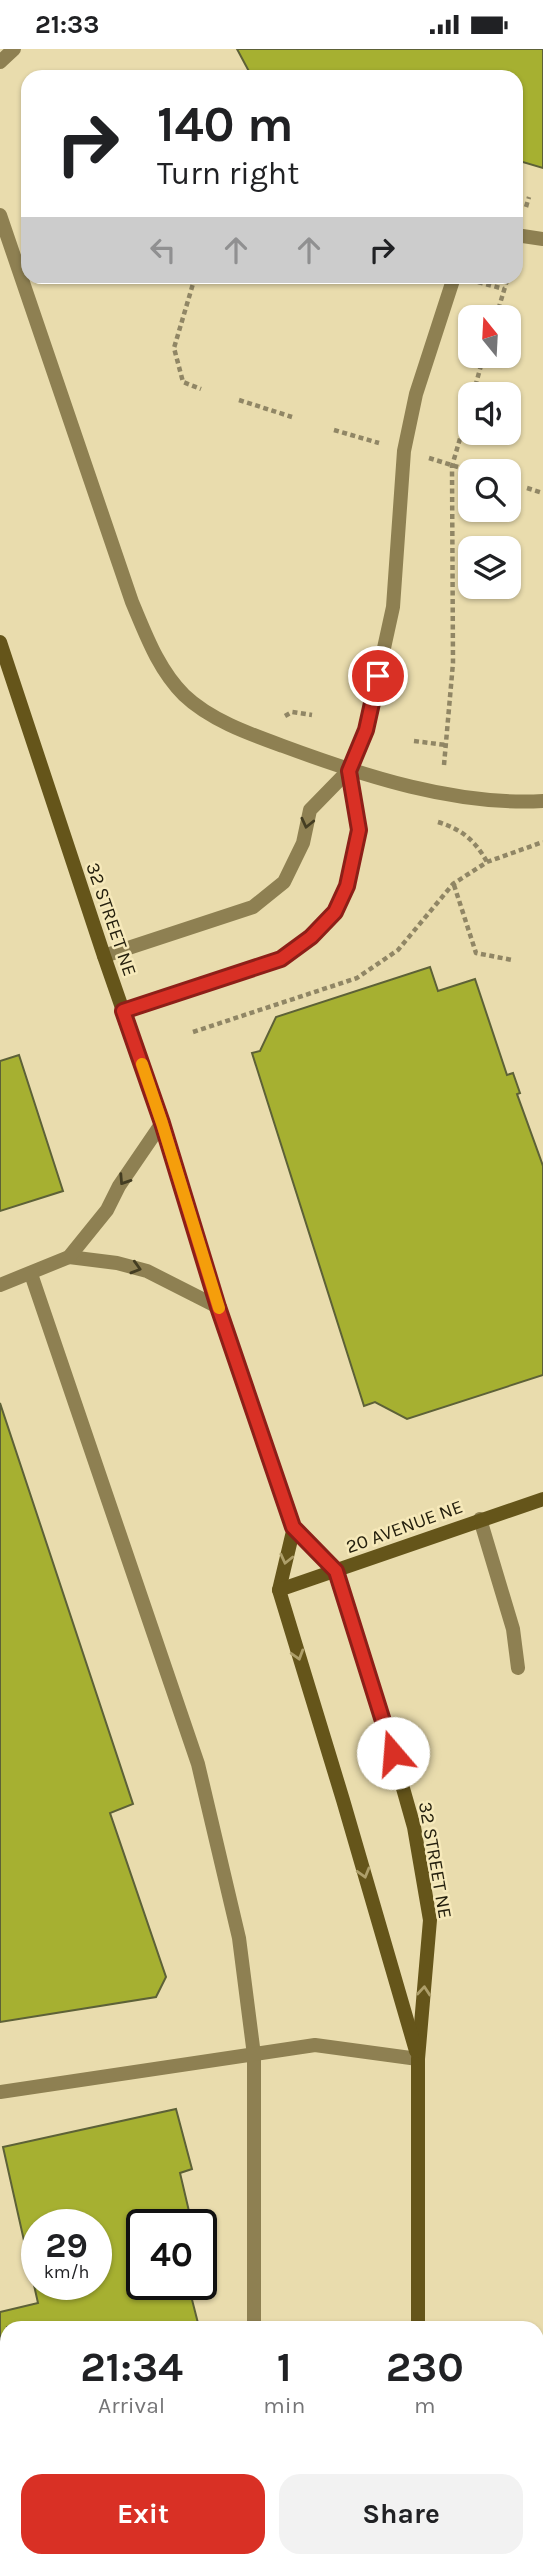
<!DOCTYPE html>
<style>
:root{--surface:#fff;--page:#f2f2f2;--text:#202124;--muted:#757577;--accent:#d93025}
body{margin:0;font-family:Karla,sans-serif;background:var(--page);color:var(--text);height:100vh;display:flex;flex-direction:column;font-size:26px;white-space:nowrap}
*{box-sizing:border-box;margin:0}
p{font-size:23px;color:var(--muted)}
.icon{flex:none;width:38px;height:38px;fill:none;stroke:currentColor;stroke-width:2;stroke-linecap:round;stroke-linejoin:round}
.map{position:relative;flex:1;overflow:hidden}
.panel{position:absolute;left:0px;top:2272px;width:544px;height:247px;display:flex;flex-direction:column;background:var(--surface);border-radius:21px 21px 0 0;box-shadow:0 2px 5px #0004}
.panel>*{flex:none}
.banner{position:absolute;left:21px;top:21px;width:502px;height:214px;border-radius:21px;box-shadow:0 2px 5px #0004;background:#fff;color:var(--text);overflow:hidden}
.needle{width:46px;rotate:342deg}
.tools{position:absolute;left:458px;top:256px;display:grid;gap:14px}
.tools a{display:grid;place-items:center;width:63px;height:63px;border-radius:14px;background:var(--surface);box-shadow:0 2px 5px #0004;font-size:35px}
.speed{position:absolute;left:21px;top:2160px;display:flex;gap:14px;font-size:35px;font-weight:700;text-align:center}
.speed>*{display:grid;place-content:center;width:91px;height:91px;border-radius:50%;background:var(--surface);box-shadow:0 2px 5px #0004;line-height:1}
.speed small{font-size:18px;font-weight:400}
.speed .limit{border:4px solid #111;border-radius:10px;background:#fff;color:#111}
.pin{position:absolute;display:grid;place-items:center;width:60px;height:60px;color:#fff;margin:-30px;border:4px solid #fff;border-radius:50%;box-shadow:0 2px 7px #0007}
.me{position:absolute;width:77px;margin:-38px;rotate:342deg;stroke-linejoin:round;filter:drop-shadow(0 0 5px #0008)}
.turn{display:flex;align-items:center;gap:24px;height:147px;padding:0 21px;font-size:32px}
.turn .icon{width:91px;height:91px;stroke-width:2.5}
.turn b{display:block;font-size:49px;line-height:60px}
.lanes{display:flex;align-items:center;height:66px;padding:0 21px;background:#0003;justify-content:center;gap:35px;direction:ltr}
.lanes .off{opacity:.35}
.eta{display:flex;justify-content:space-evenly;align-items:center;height:119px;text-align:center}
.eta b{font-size:42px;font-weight:700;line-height:49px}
.action{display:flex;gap:14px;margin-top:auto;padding:14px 21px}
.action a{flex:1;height:80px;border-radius:21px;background:var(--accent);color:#fff;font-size:28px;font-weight:700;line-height:80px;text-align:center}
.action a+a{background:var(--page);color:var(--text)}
.status{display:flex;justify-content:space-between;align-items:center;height:49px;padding:0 35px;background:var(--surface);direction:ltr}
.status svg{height:19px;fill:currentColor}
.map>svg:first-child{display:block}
.building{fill:#a6b031;stroke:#5d6137;stroke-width:2;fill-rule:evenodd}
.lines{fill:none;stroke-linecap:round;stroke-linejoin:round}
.path{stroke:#908665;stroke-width:4.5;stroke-dasharray:5 3.5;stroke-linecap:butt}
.lane{stroke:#8e8052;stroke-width:14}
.secondary{stroke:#65551a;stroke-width:14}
.oneway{stroke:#443d22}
.oneway2{stroke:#ae9f6a}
.route-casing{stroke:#8d1f18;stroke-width:18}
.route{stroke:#d93025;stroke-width:12}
.slow{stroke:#f59e0b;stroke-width:12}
.labels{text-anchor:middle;stroke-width:5;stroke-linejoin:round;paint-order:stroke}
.street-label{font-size:19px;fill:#25200e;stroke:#f6e9ba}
</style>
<div class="status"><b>21:33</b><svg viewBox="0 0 49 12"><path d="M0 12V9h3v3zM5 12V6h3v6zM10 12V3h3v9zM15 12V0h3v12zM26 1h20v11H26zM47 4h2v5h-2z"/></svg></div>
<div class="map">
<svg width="543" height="2517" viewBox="0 0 543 2517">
<rect width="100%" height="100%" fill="#e9dcad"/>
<!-- building -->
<g class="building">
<path d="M237,0H543V119L516,111V28H252Z"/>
<path d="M430,918L438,942L475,930L507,1026L513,1024L520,1044L517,1045L543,1117V1326L407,1370L375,1353L364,1357L252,1004L260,1002L276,968Z"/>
<path d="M19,1006L63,1142L0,1162V1012Z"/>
<path d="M0,1354L133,1755L110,1764L166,1928L156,1948L0,1973Z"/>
<path d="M176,2060L192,2120L180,2124L192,2175H142V2235H188L199,2278H7V2419L0,2421V2263L38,2254L3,2098ZM37,2175H96V2235H37Z"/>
</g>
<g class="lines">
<!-- path -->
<g class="path">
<path d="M526,158L529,148"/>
<path d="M195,228L174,299L183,333L201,340"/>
<path d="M478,233L504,240"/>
<path d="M496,268L508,228"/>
<path d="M473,345L484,306"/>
<path d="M239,351L292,368"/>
<path d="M334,381L379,394"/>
<path d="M429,409L471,422"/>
<path d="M527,439L543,444"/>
<path d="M285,667L292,663L312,666"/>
<path d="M414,692L446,696"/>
<path d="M444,716L453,614L452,417L471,352"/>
<path d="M438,773C461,780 475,791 487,813"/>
<path d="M454,836L476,904L512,911"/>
<path d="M193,983L357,929L398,901L453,835L487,813L543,793"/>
</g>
<!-- lane -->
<g class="lane">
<path d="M0,13L14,0"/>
<path d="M0,166L132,553C146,586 158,620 184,646C210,671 250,685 283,697C364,727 456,757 543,752"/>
<path d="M516,186L543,190"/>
<path d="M104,907L253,858L284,833L303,794L310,761L349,721L366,681L393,558L404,402L416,345L454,228"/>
<path d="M123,962L281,910L311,888L335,863L347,837L360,781L349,721"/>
<path d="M69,1208L117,1214L147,1222L218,1258"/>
<path d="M31,1225L198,1715L239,1889L254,2006V2278"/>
<path d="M0,1236L69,1208L107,1161L119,1137L162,1074"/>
<path d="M480,1470L513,1580L518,1619"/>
<path d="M0,2043L315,1996L418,2010"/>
<path d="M0,2494L7,2493"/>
</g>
<!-- secondary -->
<g class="secondary">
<path d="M0,593L104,907L162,1074L218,1258L294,1478L336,1522L393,1704L414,1778L430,1871L418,2010V2278"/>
<path d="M294,1478L279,1541L343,1751L416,2002"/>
<path d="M279,1541L543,1450"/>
<path d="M537,2503L543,2506"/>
<path d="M417,2517V2511"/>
</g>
</g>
<!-- one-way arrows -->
<defs><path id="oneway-chevron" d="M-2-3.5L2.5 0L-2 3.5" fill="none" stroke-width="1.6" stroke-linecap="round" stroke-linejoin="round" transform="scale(1.75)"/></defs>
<g class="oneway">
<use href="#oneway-chevron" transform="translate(307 774) rotate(103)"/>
<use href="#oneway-chevron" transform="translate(124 1131) rotate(123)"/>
<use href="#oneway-chevron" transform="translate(136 1219) rotate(16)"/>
</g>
<g class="oneway2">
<use href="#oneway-chevron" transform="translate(286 1510) rotate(103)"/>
<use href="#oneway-chevron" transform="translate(298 1606) rotate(73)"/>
<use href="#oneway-chevron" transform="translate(364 1824) rotate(74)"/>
<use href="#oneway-chevron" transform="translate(424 1942) rotate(-85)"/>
</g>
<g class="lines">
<defs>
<path id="route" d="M378,627L366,681L349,722L359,781L347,837L335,863L311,888L281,910L123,962L162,1074L218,1258L293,1478L336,1522L393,1704"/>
</defs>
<!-- route casing -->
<use href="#route" class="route-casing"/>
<!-- route -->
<use href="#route" class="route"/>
<!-- slow -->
<path class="slow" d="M142,1015L162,1074L219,1259"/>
</g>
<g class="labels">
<!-- street labels -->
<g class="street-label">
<text transform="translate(112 870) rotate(71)" y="7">32 STREET NE</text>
<text transform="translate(404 1477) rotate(-20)" y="7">20 AVENUE NE</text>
<text transform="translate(436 1811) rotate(80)" y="7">32 STREET NE</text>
</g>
</g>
</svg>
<div class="tools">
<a><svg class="needle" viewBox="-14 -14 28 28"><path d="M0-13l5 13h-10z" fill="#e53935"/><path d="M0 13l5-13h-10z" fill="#757577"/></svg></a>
<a><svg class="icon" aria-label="sound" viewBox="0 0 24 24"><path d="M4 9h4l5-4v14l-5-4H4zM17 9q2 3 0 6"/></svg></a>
<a><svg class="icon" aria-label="search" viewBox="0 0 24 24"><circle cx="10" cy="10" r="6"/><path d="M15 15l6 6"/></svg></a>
<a><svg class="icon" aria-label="layers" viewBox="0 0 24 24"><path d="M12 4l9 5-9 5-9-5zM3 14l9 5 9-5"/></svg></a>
</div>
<div class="speed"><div>29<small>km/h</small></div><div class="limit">40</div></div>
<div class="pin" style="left:378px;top:627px;background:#d93025"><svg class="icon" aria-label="arrive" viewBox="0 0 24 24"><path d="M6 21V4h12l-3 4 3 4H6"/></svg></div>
<svg class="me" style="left:393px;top:1704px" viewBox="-20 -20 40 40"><circle r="19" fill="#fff"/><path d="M0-13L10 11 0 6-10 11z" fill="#d93025"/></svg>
<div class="banner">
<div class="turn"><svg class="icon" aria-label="right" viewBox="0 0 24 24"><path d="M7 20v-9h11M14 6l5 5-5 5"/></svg><div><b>140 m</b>Turn right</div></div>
<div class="lanes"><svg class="icon off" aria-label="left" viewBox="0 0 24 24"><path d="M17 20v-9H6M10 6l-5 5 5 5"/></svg><svg class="icon off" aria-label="ahead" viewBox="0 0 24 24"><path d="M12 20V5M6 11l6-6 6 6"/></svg><svg class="icon off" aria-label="ahead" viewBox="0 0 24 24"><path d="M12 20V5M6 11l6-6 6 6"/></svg><svg class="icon" aria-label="right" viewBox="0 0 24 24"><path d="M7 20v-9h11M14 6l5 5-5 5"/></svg></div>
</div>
<section class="panel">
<div class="eta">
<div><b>21:34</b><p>Arrival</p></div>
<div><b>1</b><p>min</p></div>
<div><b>230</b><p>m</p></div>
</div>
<div class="action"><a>Exit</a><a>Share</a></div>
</section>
</div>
